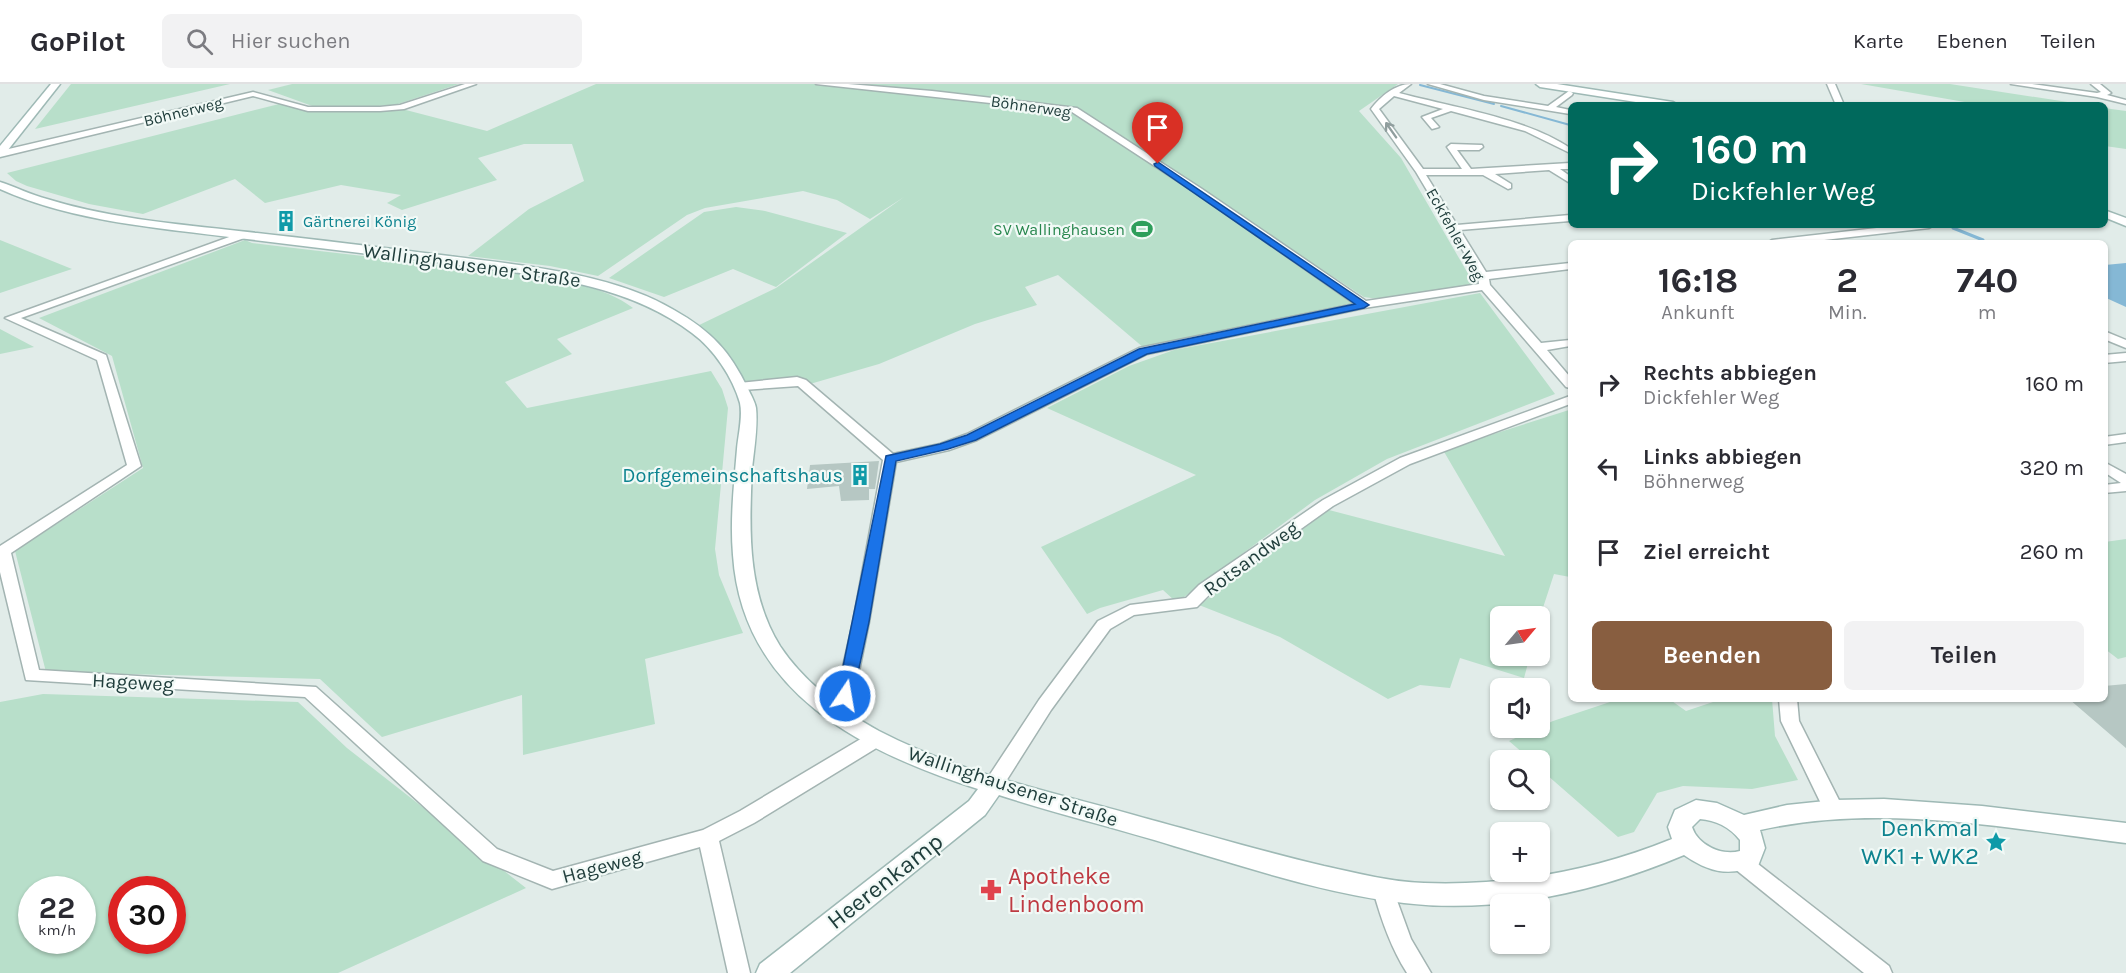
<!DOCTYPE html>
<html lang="de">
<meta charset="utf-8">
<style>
:root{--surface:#fff;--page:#f2f2f3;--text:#2b2b33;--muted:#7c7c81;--line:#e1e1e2;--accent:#885e40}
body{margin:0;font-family:Karla,sans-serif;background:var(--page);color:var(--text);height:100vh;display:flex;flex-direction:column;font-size:22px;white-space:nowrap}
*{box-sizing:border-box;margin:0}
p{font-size:20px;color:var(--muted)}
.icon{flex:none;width:33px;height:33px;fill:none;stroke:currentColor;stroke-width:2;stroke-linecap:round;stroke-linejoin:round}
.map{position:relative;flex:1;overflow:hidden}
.panel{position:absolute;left:1568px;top:156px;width:540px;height:462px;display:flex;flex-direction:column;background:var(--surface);border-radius:9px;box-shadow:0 2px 4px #0004}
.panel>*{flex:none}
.guide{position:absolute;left:1568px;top:18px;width:540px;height:126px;border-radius:9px;box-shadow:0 2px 4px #0004;background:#00695c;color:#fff;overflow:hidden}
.needle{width:39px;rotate:61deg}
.fabs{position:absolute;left:1490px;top:522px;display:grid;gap:12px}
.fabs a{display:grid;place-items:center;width:60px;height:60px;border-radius:9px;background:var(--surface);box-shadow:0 2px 4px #0004;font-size:30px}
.speed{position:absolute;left:18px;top:792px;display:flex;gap:12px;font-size:30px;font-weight:700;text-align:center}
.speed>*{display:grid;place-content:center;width:78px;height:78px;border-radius:50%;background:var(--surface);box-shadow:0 2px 4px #0004;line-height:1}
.speed small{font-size:15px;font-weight:400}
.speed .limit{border:9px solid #d22;background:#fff;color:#111}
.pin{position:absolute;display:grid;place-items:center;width:51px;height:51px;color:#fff;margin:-62px -26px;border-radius:50% 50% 50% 0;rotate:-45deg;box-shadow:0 0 6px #0007}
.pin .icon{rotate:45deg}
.me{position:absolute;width:66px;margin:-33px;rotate:12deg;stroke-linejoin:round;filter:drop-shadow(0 0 4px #0008)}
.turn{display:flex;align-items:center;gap:21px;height:126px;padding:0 24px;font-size:27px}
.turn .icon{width:78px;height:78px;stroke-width:2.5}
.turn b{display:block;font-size:42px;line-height:51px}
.eta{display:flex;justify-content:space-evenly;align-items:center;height:102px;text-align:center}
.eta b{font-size:36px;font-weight:700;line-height:42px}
.primary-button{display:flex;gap:12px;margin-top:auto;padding:12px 24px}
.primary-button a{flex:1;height:69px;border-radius:9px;background:var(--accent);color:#fff;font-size:24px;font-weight:700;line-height:69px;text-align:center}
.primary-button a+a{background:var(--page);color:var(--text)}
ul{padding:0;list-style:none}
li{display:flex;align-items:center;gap:18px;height:84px;padding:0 24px}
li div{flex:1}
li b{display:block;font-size:22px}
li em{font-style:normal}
header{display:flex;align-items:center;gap:36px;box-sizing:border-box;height:84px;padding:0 30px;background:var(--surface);border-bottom:2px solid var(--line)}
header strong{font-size:28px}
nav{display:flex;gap:33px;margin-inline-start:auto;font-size:21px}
.search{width:420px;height:54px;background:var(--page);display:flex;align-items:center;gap:15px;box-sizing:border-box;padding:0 21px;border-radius:9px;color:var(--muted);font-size:22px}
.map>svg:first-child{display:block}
.green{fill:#b8dfca;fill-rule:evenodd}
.water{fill:#85b8d5}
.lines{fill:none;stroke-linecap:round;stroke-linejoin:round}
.stream-far1{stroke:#85b8d5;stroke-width:2}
.stream{stroke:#85b8d5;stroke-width:3}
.building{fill:#b6c7c3}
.street-casing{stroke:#a3b4b2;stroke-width:3}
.secondary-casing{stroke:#9eb9b5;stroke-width:3}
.street{fill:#fff;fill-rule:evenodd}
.secondary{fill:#fff;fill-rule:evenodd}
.oneway{stroke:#909e9e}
.route{fill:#1a73e8;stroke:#114b97;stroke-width:1.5}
.labels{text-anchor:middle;stroke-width:4.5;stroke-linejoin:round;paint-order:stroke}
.far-street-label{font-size:16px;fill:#203e3c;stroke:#f1f9f6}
.far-culture-label{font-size:16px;fill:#0d838f;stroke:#f1f9f6;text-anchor:start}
.far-leisure-label{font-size:16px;fill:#27864d;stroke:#f1f9f6;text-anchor:end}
.street-label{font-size:20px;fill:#203e3c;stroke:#f1f9f6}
.culture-label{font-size:20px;fill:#0d838f;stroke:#f1f9f6;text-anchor:end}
.near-culture-label{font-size:24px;fill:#0d838f;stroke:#f1f9f6;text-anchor:end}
.near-health-label{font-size:24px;fill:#be3a42;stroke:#f1f9f6;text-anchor:start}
.near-street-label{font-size:24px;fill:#203e3c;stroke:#f1f9f6}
</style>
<header>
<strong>GoPilot</strong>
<div class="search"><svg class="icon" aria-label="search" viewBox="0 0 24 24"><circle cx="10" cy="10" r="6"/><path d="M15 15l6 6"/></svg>Hier suchen</div>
<nav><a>Karte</a><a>Ebenen</a><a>Teilen</a></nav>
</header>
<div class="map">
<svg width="2126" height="889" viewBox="0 0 2126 889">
<rect width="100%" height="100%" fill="#e1ece9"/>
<!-- green -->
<g class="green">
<path d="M71,0H230L35,45Z"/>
<path d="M292,0H459L395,21L378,22L315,23L268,6Z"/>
<path d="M596,0H825L1069,27L1140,72L1354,220L1144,264L1058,191L1025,203L1037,221L975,240L879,280L803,302L790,294L738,299L693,244L776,204L904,113L870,135L837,116L803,107L705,124L687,131L598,192L550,182L468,172L529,125L584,97L572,60H524L478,74L497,96L402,126L387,119L401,111L341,101L265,119L235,95L143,130L89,120L27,102L16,97L7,89L283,19L306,25H402L487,47Z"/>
<path d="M833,0H1398L1359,27L1401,74L1474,200L1378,215L1364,213L1079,26Z"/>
<path d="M1861,0H1950L2087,21H1982Z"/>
<path d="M2104,24L2126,27V65L2105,62Z"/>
<path d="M736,123L765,127L847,149L776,203L733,185L664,213L609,194L704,128Z"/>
<path d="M0,156L72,185L0,209Z"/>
<path d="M245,156L252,159C320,167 389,175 457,183C506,190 595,193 633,224L557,255L572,270L505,298L527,324L711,287L722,305L728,324L715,465L719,491L743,549L645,575L655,640L523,671L522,611L382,653L320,595L46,588L15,467L143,384L112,272L39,234Z"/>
<path d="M1480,209L1555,310L1387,375L1315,416L1184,513L1175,517L1163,506L1100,524L1087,530L1041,463L1196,391L1047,324L1129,282L1174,266Z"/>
<path d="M0,245L34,263L0,270Z"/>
<path d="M1569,326L1570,493L1554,490L1539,536V532H1500V572H1530L1524,594L1460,574L1450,604L1420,601L1388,615L1280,553L1199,521L1329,426L1505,472L1443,366Z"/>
<path d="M2126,455V573L2118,575L2105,565V458Z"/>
<path d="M43,610L298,618L347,664L526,804L338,889H0V618ZM32,806H82V856H32ZM122,806H172V856H122Z"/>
<path d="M1619,615H1669L1686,627L1722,615H1772L1775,652L1798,696L1752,705L1683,702L1657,709L1634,748L1618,753L1539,684V676H1531L1509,657L1553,637Z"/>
</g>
<!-- water -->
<path class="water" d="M2126,179V223L2104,213L2105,181Z"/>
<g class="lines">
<!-- stream-far1 -->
<g class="stream-far1">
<path d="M1420,1L1494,20"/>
<path d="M1501,22L1570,41"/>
</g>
<!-- stream -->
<path class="stream" d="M1953,144L1983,156"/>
</g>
<!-- building -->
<g class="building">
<path d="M879,377L875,405H869V416L841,417L839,402L807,405L810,381Z"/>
<path d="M2126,600V664L2069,615H2104V602Z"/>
</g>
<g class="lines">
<defs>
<g id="street">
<path d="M465,0H476L404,25L380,27H308L253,12L0,73V67L253,8L308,23H380L400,21Z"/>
<path d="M816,0H848L932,7L1077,24L1202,105L1366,217L1479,200L1478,192L1416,88L1371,25C1380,13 1395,0 1411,0L1399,9C1451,23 1526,34 1570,64V69L1525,47L1451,27L1431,34L1439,43L1432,45L1422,33L1443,25L1394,12L1379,25L1423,85H1462L1447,63L1451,60L1482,61L1483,63L1479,66H1457L1471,85L1570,79V85H1560L1570,92V99L1549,86L1495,90L1511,100V104L1508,105L1483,91H1426L1457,141L1570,131V137L1460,146L1486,188L1570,179V185L1489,195L1490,201L1541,259L1570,256V262L1547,266L1570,293V304L1566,303L1482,206L1364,224L1147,270L977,356L949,366L896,378L869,538L854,612C848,622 831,632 820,629L817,624L820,619L837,609L853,538L883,376L798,302L743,306L737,302L739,299L797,293L806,296L893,370L940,360L967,350L1139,264L1355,220L1196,109L1072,28Z"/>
<path d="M1428,0H1440L1484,12L1548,22L1569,7L1573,9L1572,11L1556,23L1570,26V30L1484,16Z"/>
<path d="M1827,0H1835L1844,21H1836Z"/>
<path d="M2011,0H2032L2097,9L2101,8L2091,0H2100L2111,9L2107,11L2126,16V20L2097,13Z"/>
<path d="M1903,141H1934L1929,144L1798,159H1767L1772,156Z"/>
<path d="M243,148L248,151L247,153L21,234L106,271L141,382L11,469L39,586L316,603L497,765L553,787L703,746L740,727L869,650L876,648L883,650L885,655L883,660L754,739L719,757L750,889H728L700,763L552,805L483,777L305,613L26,596L0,488V462L127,381L97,276L5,234Z"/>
<path d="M2104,247L2126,256V264L2104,255Z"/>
<path d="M2126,269V277L2104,279V271Z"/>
<path d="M1570,312V320L1410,380L1333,422L1211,509L1197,523L1134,531L1110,545L1051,626L1001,705L994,708L987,705L984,700L987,695L1039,616L1098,537L1130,521L1186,514L1199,501L1323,416L1400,374Z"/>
<path d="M2126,350V358L2104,361V353Z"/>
<path d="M2104,378L2126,390V407L2104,409V401L2121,399L2104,388Z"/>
<path d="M1779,615H1797L1799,637L1844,726L1841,732L1834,734L1827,732L1781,637Z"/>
<path d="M1742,770L1749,773L1889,882L1892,889H1864L1735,785L1732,779L1735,773Z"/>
<path d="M1384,797L1391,800L1411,855L1431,889H1407C1391,864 1381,835 1373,806L1377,800Z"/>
</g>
<g id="secondary">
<path d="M51,0H60L4,71L0,72V62Z"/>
<path d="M1536,0H1557L1673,18L1678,21H1655L1540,3Z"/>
<path d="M0,98C16,103 31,111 47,115C115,136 188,141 257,149C321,156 385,164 449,172C519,181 613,189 674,226C711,247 730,267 748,305C751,311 755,318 756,324C758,343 754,365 752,385C749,445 747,509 780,562C804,598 841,626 879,647C963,691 1058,709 1148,735C1207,751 1265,768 1324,782C1357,789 1390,798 1424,799C1510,802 1593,787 1672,755L1668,743L1675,726L1696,716L1717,719L1744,731L1787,721L1835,716L1884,715L1982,722L2126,739V759C2005,744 1881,719 1760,746L1765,764L1758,782C1728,792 1710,789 1684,771C1597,808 1499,830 1404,819C1326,810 1249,784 1174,762C1116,744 1057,730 999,711L985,731L790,889H756L760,880L969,717L978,705C862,668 742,608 733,471C730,436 734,400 737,365C738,352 743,333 740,319C733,294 714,265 692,249C628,201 545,192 467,182C391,173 315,163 238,154C159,144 74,138 0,105ZM1700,735C1715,736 1730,743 1740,756V767C1721,772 1698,761 1692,743Z"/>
<path d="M2104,126L2126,134V142L2104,133Z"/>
</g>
</defs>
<!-- street casing -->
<use href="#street" class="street-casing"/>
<!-- secondary casing -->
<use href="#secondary" class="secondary-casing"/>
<!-- street -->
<use href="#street" class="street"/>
<!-- secondary -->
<use href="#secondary" class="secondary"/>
</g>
<!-- one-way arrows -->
<defs><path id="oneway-shaft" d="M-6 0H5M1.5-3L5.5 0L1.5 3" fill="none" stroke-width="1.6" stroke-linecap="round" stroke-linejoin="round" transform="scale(1.5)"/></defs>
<use class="oneway" href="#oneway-shaft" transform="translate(1391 46) rotate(-125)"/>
<!-- route -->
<path class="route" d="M1158,78L1369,221L1364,224L1147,270L976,356L948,365L896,377L869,538L853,612L851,616H839L837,612L886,372L940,360L967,351L1139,265L1355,220L1155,82L1154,80Z"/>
<!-- icons -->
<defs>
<symbol id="building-bare" viewBox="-9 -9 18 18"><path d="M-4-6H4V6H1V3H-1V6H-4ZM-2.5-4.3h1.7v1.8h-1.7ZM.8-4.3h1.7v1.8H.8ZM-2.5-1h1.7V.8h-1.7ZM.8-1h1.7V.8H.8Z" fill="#0f9aa8" stroke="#f1f9f6" stroke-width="2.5" paint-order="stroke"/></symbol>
<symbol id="stadium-bare" viewBox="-9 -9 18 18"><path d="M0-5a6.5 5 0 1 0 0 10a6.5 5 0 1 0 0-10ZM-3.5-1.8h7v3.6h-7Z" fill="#2e9e5b" stroke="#f1f9f6" stroke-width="2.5" paint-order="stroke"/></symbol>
<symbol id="sight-bare" viewBox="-9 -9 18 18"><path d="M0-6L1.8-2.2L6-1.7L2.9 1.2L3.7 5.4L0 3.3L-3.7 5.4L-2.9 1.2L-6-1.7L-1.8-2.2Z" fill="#0f9aa8" stroke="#f1f9f6" stroke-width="2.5" paint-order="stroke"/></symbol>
<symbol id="pharmacy-bare" viewBox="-9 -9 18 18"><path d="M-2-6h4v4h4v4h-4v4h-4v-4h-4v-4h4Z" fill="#e0444e" stroke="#f1f9f6" stroke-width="2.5" paint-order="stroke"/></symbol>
</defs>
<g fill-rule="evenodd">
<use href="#building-bare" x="271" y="122" width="30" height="30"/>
<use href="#stadium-bare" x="1127" y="130" width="30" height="30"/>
<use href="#building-bare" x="845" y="376" width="30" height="30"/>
<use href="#sight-bare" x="1981" y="743" width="30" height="30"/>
<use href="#pharmacy-bare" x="976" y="791" width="30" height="30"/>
</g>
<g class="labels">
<!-- far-street labels -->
<g class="far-street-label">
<text transform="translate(1031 22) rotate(8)" y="6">Böhnerweg</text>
<text transform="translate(183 27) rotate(-14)" y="6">Böhnerweg</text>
<text transform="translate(1456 150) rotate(61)" y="6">Eckfehler Weg</text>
</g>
<!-- far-culture labels -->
<g class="far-culture-label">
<text x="303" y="143">Gärtnerei König</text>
</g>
<!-- far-leisure labels -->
<g class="far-leisure-label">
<text x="1125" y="151">SV Wallinghausen</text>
</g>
<!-- street labels -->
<g class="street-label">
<text transform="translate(472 181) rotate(8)" y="7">Wallinghausener Straße</text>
<text transform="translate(1251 474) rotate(-36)" y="7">Rotsandweg</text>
<text transform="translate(133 598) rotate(3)" y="7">Hageweg</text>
<text transform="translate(1013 702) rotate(18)" y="7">Wallinghausener Straße</text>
<text transform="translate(602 782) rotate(-15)" y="7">Hageweg</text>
</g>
<!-- culture labels -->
<g class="culture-label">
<text x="843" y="398">Dorfgemeinschaftshaus</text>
</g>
<!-- near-culture labels -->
<g class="near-culture-label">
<text x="1979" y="752">Denkmal<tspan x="1979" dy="28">WK1 + WK2</tspan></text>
</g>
<!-- near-health labels -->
<g class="near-health-label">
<text x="1008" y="800">Apotheke<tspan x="1008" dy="28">Lindenboom</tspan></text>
</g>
<!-- near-street labels -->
<g class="near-street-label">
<text transform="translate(885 797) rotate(-38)" y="8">Heerenkamp</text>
</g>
</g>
</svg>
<div class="fabs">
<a><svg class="needle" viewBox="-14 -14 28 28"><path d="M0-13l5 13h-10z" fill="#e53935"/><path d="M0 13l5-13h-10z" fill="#7c7c81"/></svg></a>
<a><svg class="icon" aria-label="sound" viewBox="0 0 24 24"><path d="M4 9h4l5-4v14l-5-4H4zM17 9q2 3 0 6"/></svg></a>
<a><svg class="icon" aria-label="search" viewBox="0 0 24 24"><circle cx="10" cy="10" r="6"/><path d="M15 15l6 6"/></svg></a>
<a>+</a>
<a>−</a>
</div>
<div class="speed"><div>22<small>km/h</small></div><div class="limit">30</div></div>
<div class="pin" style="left:1158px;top:80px;background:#d93025"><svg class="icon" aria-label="arrive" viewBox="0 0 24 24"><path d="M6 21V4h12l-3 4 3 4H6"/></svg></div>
<svg class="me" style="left:845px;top:612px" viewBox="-20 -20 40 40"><circle r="17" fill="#1a73e8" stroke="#fff" stroke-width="3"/><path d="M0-11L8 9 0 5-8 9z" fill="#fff"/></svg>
<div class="guide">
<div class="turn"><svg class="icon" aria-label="right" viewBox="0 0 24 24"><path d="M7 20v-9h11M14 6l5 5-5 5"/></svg><div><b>160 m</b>Dickfehler Weg</div></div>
</div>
<section class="panel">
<div class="eta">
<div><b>16:18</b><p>Ankunft</p></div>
<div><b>2</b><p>Min.</p></div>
<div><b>740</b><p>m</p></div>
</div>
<ul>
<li><svg class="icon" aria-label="right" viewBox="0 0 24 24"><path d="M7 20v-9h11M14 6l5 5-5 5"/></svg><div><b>Rechts abbiegen</b><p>Dickfehler Weg</p></div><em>160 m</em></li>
<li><svg class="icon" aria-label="left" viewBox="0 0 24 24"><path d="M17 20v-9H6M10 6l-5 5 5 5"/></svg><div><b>Links abbiegen</b><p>Böhnerweg</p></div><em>320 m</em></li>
<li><svg class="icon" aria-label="arrive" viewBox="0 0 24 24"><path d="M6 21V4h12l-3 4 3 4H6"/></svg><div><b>Ziel erreicht</b></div><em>260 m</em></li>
</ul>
<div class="primary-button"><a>Beenden</a><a>Teilen</a></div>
</section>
</div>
